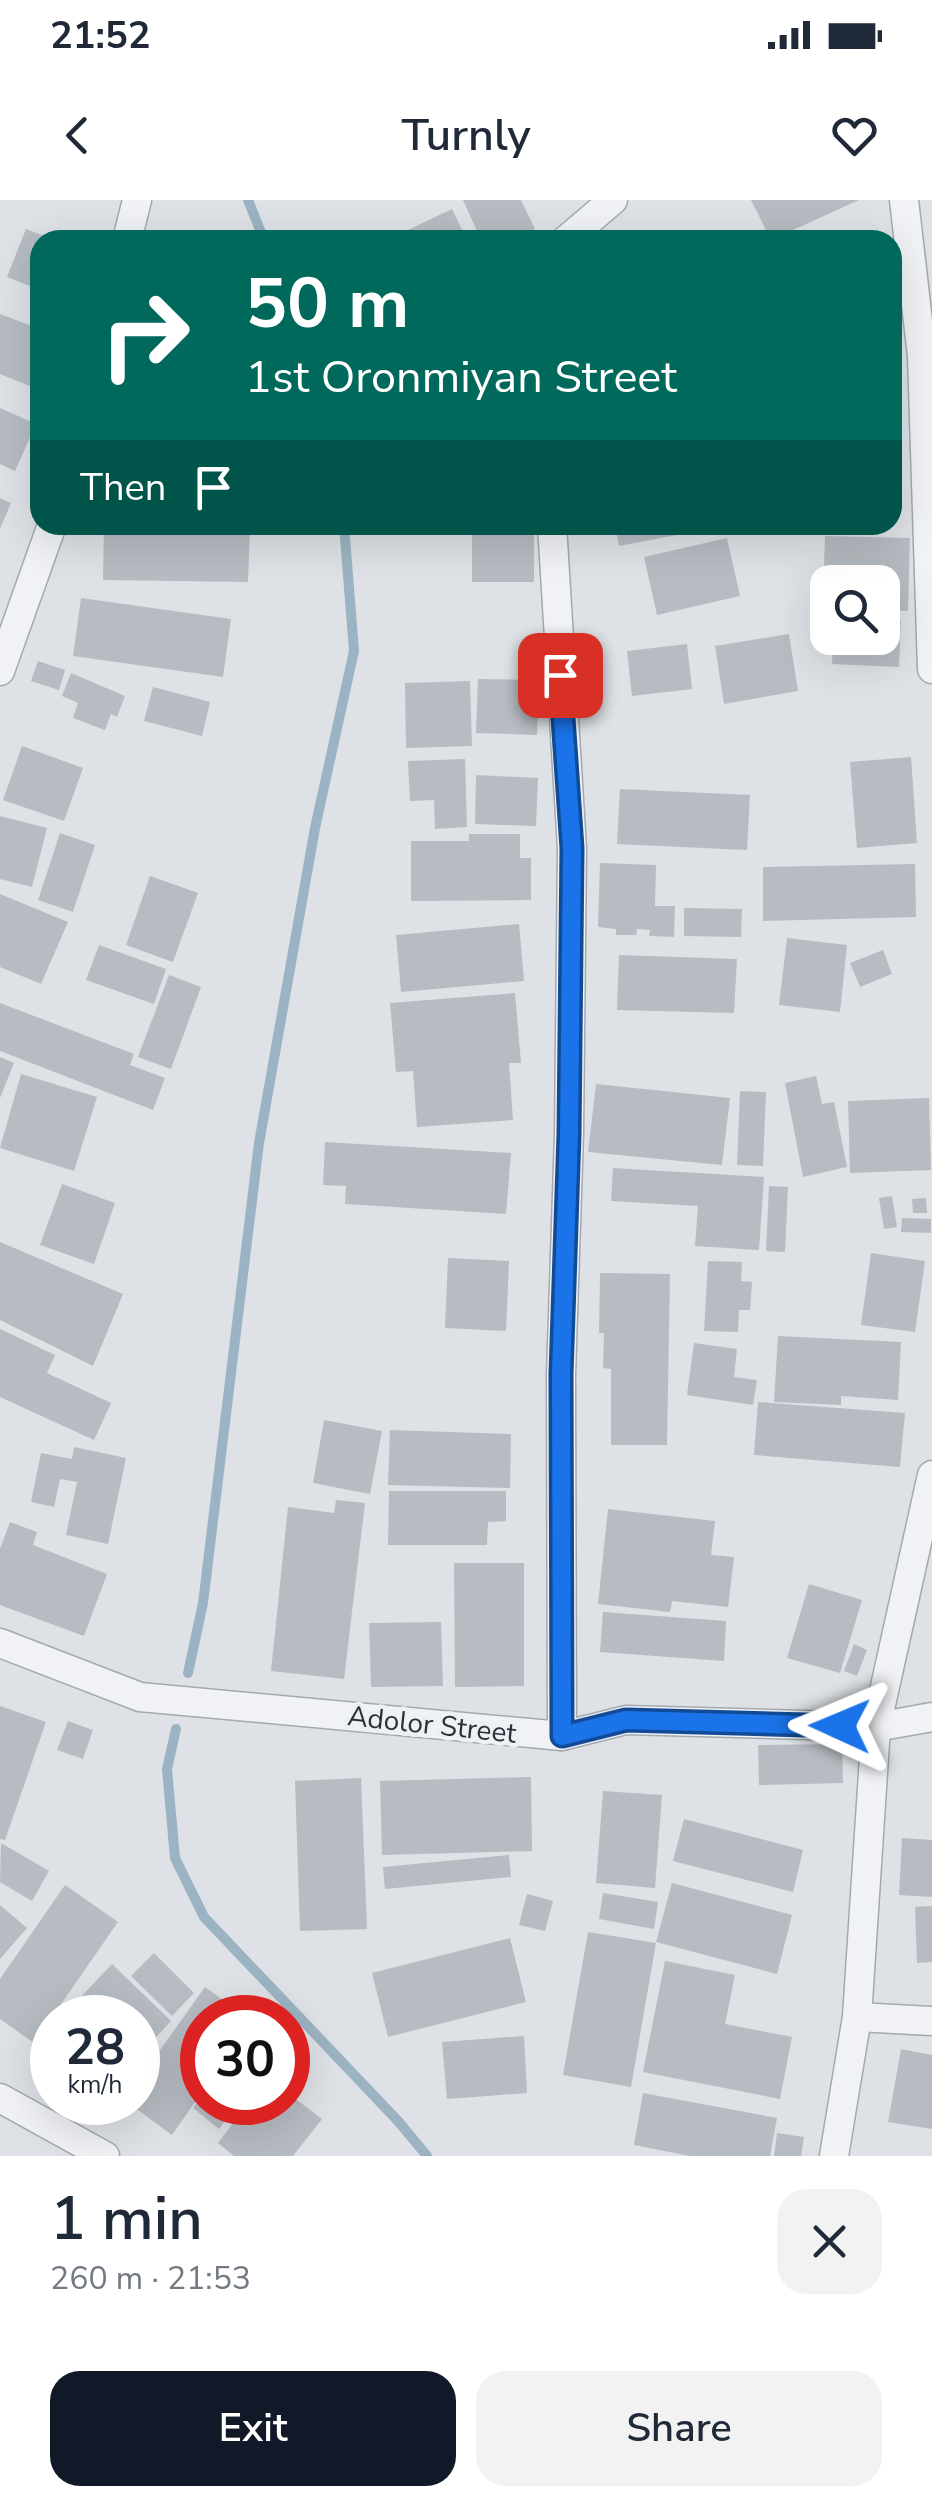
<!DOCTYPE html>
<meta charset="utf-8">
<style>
:root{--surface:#fff;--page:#f2f2f3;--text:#1f2937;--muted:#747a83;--accent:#111827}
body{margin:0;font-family:"Nunito Sans",sans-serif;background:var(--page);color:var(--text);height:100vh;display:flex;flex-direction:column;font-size:38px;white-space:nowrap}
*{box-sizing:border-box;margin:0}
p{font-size:32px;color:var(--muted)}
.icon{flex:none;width:55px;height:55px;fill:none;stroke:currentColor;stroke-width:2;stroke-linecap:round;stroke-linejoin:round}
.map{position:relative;height:1956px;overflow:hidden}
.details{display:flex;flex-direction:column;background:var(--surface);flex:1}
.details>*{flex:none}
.banner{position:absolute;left:30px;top:30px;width:872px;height:305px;border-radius:30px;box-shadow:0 10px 40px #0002;background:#00695c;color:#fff;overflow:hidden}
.buttons{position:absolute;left:810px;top:365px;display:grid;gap:20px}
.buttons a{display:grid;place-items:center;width:90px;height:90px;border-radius:20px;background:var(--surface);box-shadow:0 10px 40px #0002;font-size:50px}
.speed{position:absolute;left:30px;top:1795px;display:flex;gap:20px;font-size:50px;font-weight:700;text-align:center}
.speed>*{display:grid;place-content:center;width:130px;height:130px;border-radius:50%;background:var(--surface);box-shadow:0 10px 40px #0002;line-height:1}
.speed small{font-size:25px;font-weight:400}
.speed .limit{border:15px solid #d22;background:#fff;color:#111}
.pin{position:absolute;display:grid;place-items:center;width:85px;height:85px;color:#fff;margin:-42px;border-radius:20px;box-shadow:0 5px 15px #0006}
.me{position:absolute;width:110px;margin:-55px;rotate:271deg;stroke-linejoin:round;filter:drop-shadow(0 0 8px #0008)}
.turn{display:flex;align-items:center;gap:35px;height:210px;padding:0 50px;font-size:45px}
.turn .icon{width:130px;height:130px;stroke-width:2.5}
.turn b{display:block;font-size:70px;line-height:85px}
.then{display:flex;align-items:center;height:95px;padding:0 50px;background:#0003;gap:20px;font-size:38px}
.round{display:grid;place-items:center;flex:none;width:105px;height:105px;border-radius:30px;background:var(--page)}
.head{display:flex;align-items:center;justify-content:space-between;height:170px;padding:0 50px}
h1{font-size:60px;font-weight:600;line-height:75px}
.cta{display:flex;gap:20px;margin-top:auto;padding:20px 50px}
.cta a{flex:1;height:115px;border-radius:30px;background:var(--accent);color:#fff;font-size:40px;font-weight:600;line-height:115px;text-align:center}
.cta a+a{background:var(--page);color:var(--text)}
.status{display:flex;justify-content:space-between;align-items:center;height:70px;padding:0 50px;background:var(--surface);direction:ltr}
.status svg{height:28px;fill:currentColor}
header{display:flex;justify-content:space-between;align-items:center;height:130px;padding:0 50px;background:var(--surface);font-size:45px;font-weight:600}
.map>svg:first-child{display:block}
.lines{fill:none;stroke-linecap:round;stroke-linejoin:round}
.stream{stroke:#9cb3c3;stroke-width:10}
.building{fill:#b6bcc2}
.street-casing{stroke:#a4a9af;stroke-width:31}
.street{stroke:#f0f2f5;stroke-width:28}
.route-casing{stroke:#114b97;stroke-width:25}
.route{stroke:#1a73e8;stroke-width:18}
.labels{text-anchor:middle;stroke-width:9;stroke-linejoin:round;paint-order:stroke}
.street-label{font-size:28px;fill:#29313b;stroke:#edf1f4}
</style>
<div class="status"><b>21:52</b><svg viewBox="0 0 49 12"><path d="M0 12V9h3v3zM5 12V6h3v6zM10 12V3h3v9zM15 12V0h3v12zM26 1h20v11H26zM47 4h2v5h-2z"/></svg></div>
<header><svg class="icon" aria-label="back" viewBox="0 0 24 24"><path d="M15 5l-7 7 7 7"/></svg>Turnly<svg class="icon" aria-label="heart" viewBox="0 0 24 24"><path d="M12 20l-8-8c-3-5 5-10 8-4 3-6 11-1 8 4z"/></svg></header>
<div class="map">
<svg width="932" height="1956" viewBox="0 0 932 1956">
<rect width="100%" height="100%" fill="#dee2e6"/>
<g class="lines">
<!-- stream -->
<g class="stream">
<path d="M248,0L264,40"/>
<path d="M188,1473L203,1403L259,943L315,628L354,451L344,325"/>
<path d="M176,1529L167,1569L175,1658L204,1717L398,1921L427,1956"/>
</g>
</g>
<!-- building -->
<g class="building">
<path d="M463,0H521L535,29L512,40H481Z"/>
<path d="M751,0H859L771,40Z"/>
<path d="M452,9L467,40H387Z"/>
<path d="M26,29L55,40H40V90L7,77Z"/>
<rect x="138" y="32" width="52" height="8"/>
<path d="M0,114L40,129V190L0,174Z"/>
<path d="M892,205L900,244L892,245Z"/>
<path d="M0,208L36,224L15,271L0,264Z"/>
<path d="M0,298L11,303L0,329Z"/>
<path d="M104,325H250L248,382L103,380Z"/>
<rect x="472" y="325" width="62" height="57"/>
<path d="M615,325H681L682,334L619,346Z"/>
<path d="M825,336L910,338L908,411L882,410V382H828V395H823Z"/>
<path d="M727,338L740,396L657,415L644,357Z"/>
<path d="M81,398L231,419L223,477L73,456Z"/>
<path d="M882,419L901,420L899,467L832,464L833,438H882Z"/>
<path d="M789,434L798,491L724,504L715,446Z"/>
<path d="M687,444L692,489L632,496L627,451Z"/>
<path d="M38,461L65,470L59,490L31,481Z"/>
<path d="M71,473L125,496L117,517L111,514L105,530L73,518L78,503L62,496Z"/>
<path d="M478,479L539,480L537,535L476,533Z"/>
<path d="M470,481L472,546L406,548L405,483Z"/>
<path d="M153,487L210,502L202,536L144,521Z"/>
<path d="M22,546L83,568L64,621L3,600Z"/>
<path d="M911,557L917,643L857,648L850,562Z"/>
<path d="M465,559L467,627L435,629L434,600L410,601L408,561Z"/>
<path d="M476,575L538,578L536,626L475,624Z"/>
<path d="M620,589L750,595L747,650L617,644Z"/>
<path d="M0,616L47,628L32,687L0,679Z"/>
<path d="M60,633L95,645L73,712L38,700Z"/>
<path d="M469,634H520V658H531V700L411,701V641H469Z"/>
<path d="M600,663L656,665L655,706H675L674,737L649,736L650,730L637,729L636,735H616V729L598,727Z"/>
<path d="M915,664L916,717L763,721V667Z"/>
<path d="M150,676L198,693L173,762L126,745Z"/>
<path d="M0,694L68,722L41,784L0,767Z"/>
<path d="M684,708L742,709L741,737L684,736Z"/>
<path d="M519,724L524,781L401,792L396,735Z"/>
<path d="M787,738L847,745L840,812L779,805Z"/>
<path d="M99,745L166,769L154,804L86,780Z"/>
<path d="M883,750L892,774L860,787L850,763Z"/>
<path d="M619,755L737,759L734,813L617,810Z"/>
<path d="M169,775L201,787L171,869L138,857Z"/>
<path d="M515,793L521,863H509L513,920L417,927L413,871L396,872L390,803Z"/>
<path d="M0,803L134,854L130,865L165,878L153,910L0,851Z"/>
<path d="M0,857L14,863L0,898Z"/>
<path d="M21,874L97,897L74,971L0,948Z"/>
<path d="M816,876L822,904L834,902L847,967L803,977L785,883Z"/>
<path d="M596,884L730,898L722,965L588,952Z"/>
<path d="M740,891L766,892L763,966L737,965Z"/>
<path d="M929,898L931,970L850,973L848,901Z"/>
<path d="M325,942L511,953L506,1014L345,1004L346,986L323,985Z"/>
<path d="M613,968L764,977L759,1050L695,1046L698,1006L611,1001Z"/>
<path d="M62,984L115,1003L94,1064L40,1045Z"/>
<path d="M769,986L788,987L785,1052L766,1051Z"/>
<path d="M892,996L897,1027L884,1029L879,998Z"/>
<path d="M926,998L927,1013H913L912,999Z"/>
<path d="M902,1018L931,1019V1033L901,1032Z"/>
<path d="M0,1042L123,1094L93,1166L0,1120Z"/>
<path d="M871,1053L925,1061L915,1132L861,1125Z"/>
<path d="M448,1058L509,1061L506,1131L445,1128Z"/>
<path d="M708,1061L742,1062L741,1081L752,1082L750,1110H739L738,1132L704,1131Z"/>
<path d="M600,1073L670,1074L667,1245H611V1169L603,1168L604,1133H599Z"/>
<path d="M0,1129L55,1155L47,1173L111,1203L94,1240L0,1197Z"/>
<path d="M778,1136L901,1142L898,1200L841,1196V1205L774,1202Z"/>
<path d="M694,1143L737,1149L734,1177L757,1180L753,1205L687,1195Z"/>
<path d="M758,1202L905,1213L900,1267L754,1255Z"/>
<path d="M324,1220L382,1231L370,1294L313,1283Z"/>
<path d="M390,1230L511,1234L510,1288L388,1285Z"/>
<path d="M74,1247L126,1258L108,1344L66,1335L77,1282L60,1279L54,1307L31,1302L41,1253L72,1259Z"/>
<path d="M389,1291H506V1321L488,1322L487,1345H388Z"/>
<path d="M336,1300L365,1303L344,1479L271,1471L288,1307L334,1313Z"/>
<path d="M608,1309L715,1321L711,1355L734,1357L728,1407L672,1401L670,1412L598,1404Z"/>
<path d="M10,1322L37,1332L33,1345L107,1374L84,1436L0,1405V1349Z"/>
<path d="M454,1363H524V1486L455,1487Z"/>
<path d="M809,1384L862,1400L840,1473L787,1458Z"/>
<path d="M603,1412L726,1421L724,1461L600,1452Z"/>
<path d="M441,1422L443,1486L371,1487L369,1423Z"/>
<path d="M854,1444L867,1450L857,1476L844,1471Z"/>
<path d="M0,1506L46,1522L5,1640L0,1639Z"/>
<path d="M68,1521L93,1530L83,1559L57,1550Z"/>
<path d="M842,1544L843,1583L759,1585L758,1545Z"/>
<path d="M531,1577L532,1651L382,1655L380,1581Z"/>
<path d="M361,1578L367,1729L300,1731L295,1581Z"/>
<path d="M603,1591L662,1595L655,1688L596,1683Z"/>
<path d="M684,1619L803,1650L793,1692L673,1661Z"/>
<path d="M902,1638L932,1640V1697L899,1695Z"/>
<path d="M1,1643L49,1671L32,1701L0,1682Z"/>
<path d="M509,1655L511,1677L385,1689L383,1667Z"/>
<path d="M672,1683L792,1715L777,1774L656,1742Z"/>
<path d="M65,1685L118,1722L34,1843L0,1819V1779Z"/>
<path d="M603,1693L658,1702L654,1729L599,1719Z"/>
<path d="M527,1694L553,1701L545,1731L519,1725Z"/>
<path d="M0,1705L27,1728L0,1759Z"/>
<path d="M932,1706V1762L917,1763L915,1707Z"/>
<path d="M588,1732L656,1743L631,1887L563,1875Z"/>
<path d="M510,1738L526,1802L388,1837L372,1773Z"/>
<path d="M154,1753L194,1793L172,1816L131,1776Z"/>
<path d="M665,1761L735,1775L725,1824L792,1837L780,1899L643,1872Z"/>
<path d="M112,1764L171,1821L138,1857V1818H92L76,1802Z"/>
<path d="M205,1787L248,1818H202V1892L172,1935L127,1902H138V1881Z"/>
<path d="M524,1836L527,1893L447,1899L442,1842Z"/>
<path d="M901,1849L932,1855V1929L888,1922Z"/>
<path d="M288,1893L322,1919L293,1956H234L218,1943L249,1902H288Z"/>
<path d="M643,1893L777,1918L770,1956H690L634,1945Z"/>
<path d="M202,1895V1902H239L219,1929L193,1908Z"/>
<path d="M777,1933L804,1937L801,1956H774Z"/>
</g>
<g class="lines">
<defs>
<g id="street">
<path d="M904,0L922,156L932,469"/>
<path d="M127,40L137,0"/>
<path d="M566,40L613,0"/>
<path d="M552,325L572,648L569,934L561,1175L562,1536"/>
<path d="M0,471L52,325"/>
<path d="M0,1443L140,1497L562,1536L626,1520L876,1527L932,1517"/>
<path d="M857,1817L932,1821"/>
<path d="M0,1898L105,1956"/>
<path d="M834,1956L857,1817L876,1527L932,1275"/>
</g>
</defs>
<!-- street casing -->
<use href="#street" class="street-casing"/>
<!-- street -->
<use href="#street" class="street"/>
</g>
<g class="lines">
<defs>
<path id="route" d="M560,475L572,648L569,934L561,1174L562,1536L626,1520L840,1526"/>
</defs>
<!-- route casing -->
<use href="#route" class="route-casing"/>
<!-- route -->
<use href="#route" class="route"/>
</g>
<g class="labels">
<!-- street labels -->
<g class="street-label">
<text transform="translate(432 1524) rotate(6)" y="10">Adolor Street</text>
</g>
</g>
</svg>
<div class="buttons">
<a><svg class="icon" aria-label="search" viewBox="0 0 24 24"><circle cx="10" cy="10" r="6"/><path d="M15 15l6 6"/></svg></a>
</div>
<div class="speed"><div>28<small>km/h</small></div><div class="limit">30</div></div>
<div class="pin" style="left:560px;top:475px;background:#d93025"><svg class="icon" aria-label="arrive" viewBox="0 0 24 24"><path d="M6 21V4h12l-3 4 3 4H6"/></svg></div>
<svg class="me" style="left:840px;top:1526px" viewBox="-20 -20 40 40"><path d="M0-17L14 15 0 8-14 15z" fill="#1a73e8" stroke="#fff" stroke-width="4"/></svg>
<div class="banner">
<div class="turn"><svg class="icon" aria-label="right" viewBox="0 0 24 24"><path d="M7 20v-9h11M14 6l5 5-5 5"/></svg><div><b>50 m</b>1st Oronmiyan Street</div></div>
<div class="then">Then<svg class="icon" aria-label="arrive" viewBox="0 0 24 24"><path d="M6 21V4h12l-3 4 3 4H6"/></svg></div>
</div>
</div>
<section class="details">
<div class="head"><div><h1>1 min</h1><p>260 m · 21:53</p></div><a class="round"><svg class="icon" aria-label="close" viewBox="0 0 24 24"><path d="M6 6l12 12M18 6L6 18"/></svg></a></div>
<div class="cta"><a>Exit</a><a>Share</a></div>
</section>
